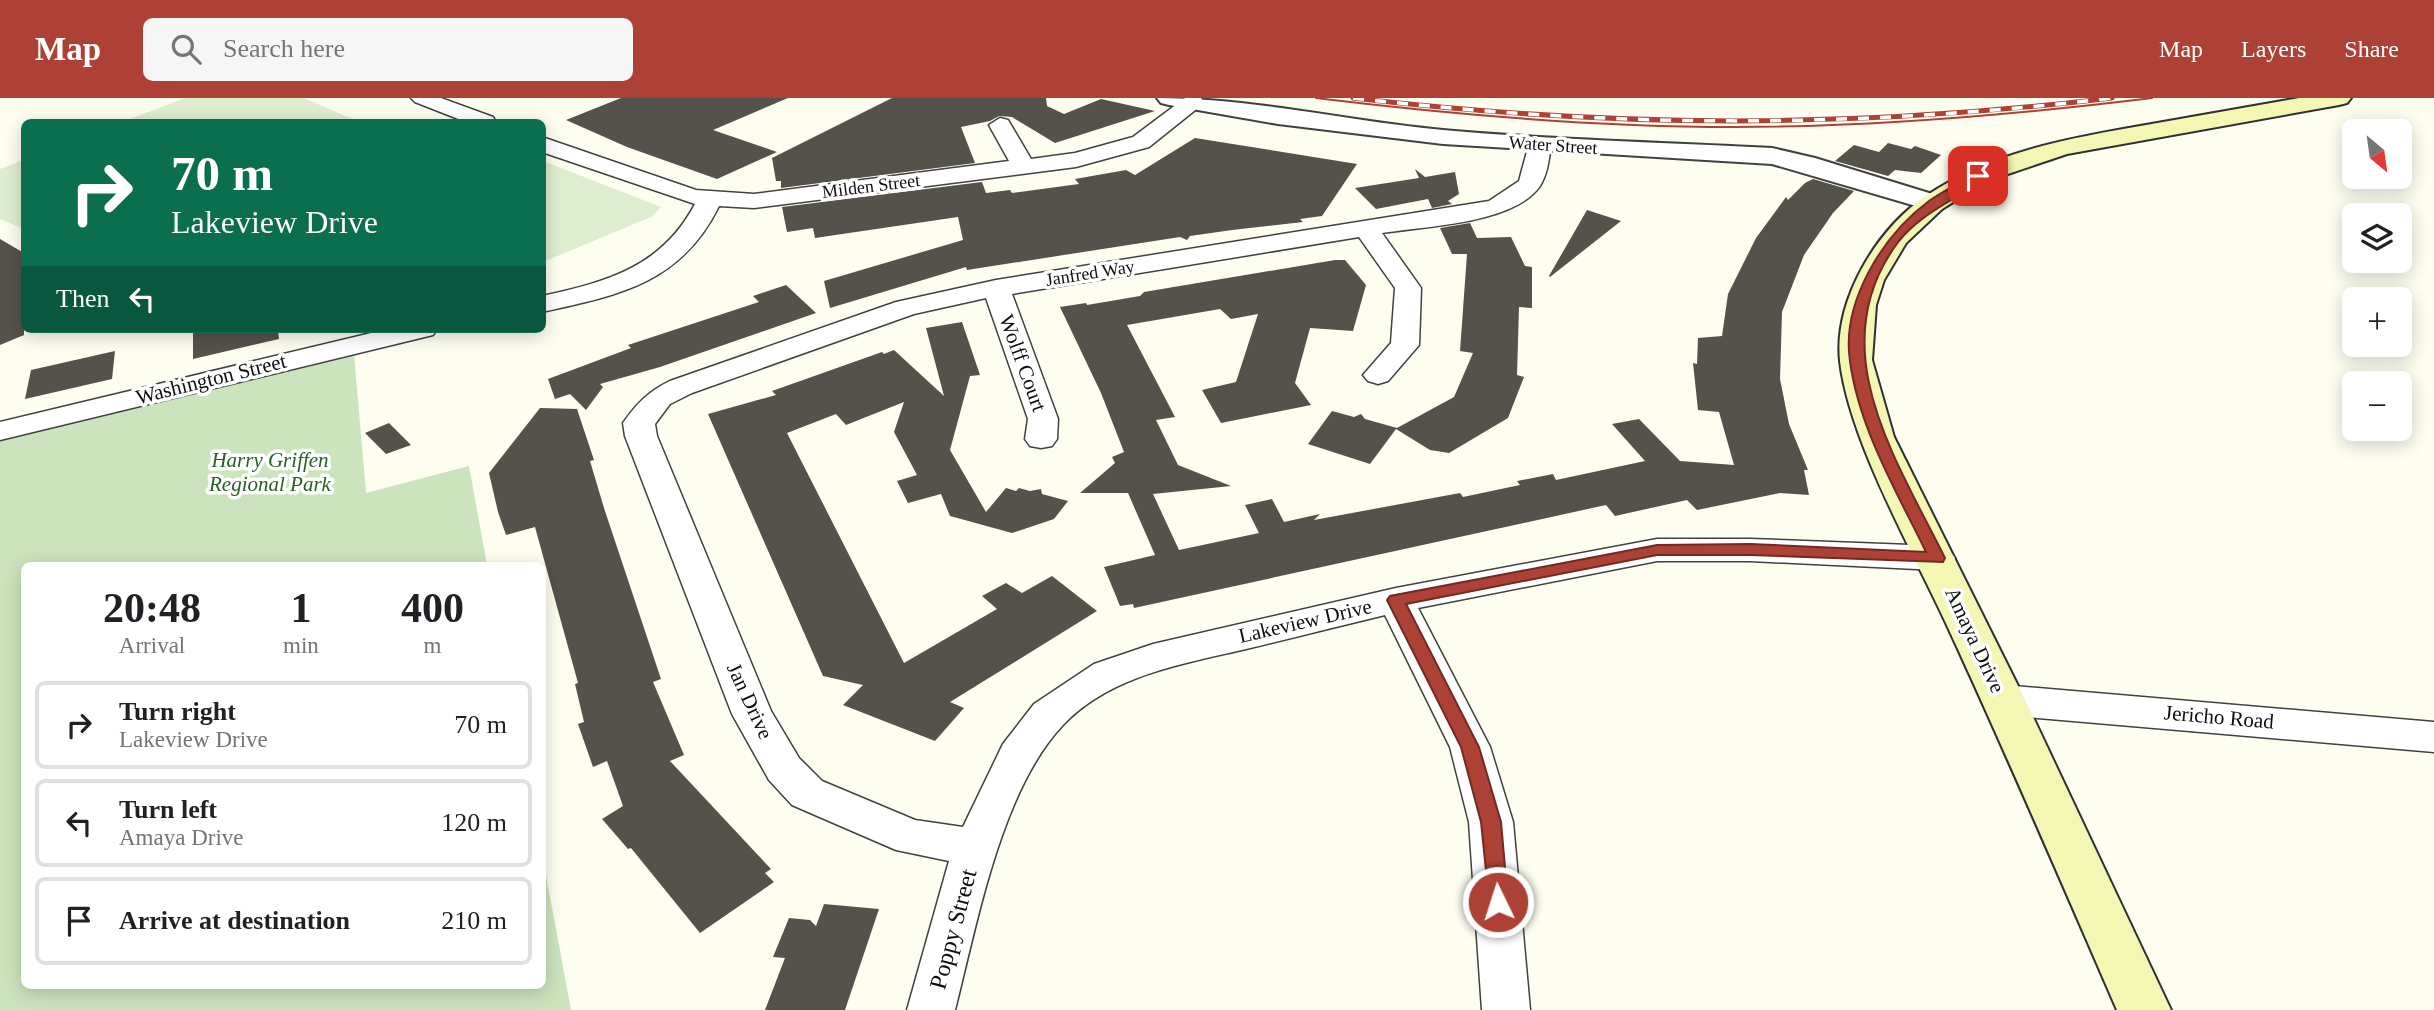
<!DOCTYPE html>
<meta charset="utf-8">
<style>
:root{--surface:#fff;--page:#f6f6f6;--text:#202124;--muted:#757577;--line:#e0e0e0;--accent:#ae4135}
body{margin:0;font-family:Georgia,serif;background:var(--page);color:var(--text);height:100vh;display:flex;flex-direction:column;font-size:26px;white-space:nowrap}
*{box-sizing:border-box;margin:0}
p{font-size:23px;color:var(--muted)}
.icon{flex:none;width:38px;height:38px;fill:none;stroke:currentColor;stroke-width:2;stroke-linecap:round;stroke-linejoin:round}
.map{position:relative;flex:1;overflow:hidden}
.sheet{position:absolute;left:21px;top:464px;width:525px;height:427px;display:flex;flex-direction:column;background:var(--surface);border-radius:10px;box-shadow:0 4px 18px #0003}
.sheet>*{flex:none}
.banner{position:absolute;left:21px;top:21px;width:525px;height:214px;border-radius:10px;box-shadow:0 4px 18px #0003;background:#0b6e4f;color:#fff;overflow:hidden}
.needle{width:46px;rotate:151deg}
.tools{position:absolute;left:2342px;top:21px;display:grid;gap:14px}
.tools a{display:grid;place-items:center;width:70px;height:70px;border-radius:10px;background:var(--surface);box-shadow:0 4px 18px #0003;font-size:35px}
.pin{position:absolute;display:grid;place-items:center;width:60px;height:60px;color:#fff;margin:-30px;border-radius:14px;box-shadow:0 4px 10px #0006}
.me{position:absolute;width:77px;margin:-38px;rotate:356deg;stroke-linejoin:round;filter:drop-shadow(0 0 5px #0008)}
.turn{display:flex;align-items:center;gap:24px;height:147px;padding:0 35px;font-size:32px}
.turn .icon{width:91px;height:91px;stroke-width:2.5}
.turn b{display:block;font-size:49px;line-height:60px}
.then{display:flex;align-items:center;height:66px;padding:0 35px;background:#0003;gap:14px;font-size:26px}
.eta{display:flex;justify-content:space-evenly;align-items:center;height:119px;text-align:center}
.eta b{font-size:42px;font-weight:700;line-height:49px}
ul{padding:0;list-style:none}
li{display:flex;align-items:center;gap:21px;height:88px;margin:0 14px 10px;padding:0 21px;border:4px solid var(--line);border-radius:10px}
li div{flex:1}
li b{display:block;font-size:26px}
li em{font-style:normal}
header{display:flex;align-items:center;gap:42px;box-sizing:border-box;height:98px;padding:0 35px;background:var(--accent);color:#fff}
header strong{font-size:33px}
nav{display:flex;gap:38px;margin-inline-start:auto;font-size:24px}
.search{width:490px;height:63px;background:var(--page);display:flex;align-items:center;gap:18px;box-sizing:border-box;padding:0 24px;border-radius:10px;color:var(--muted);font-size:26px}
.map>svg:first-child{display:block}
.green{fill:#cce4bd}
.pitch{fill:#deedce}
.building{fill:#55514b}
.lines{fill:none;stroke-linecap:round;stroke-linejoin:round}
.minor-casing{stroke:#414141;stroke-width:3}
.tertiary-casing{stroke:#414141;stroke-width:4}
.secondary-casing{stroke:#303030;stroke-width:4}
.minor{fill:#fff;fill-rule:evenodd}
.tertiary{fill:#fff;fill-rule:evenodd}
.secondary{fill:#f4f6b3;fill-rule:evenodd}
.tram{stroke:#ae4135;stroke-width:2}
.rail-casing{stroke:#ae4135;stroke-width:5}
.rail{stroke:#fff;stroke-width:3.5;stroke-dasharray:11;stroke-linecap:butt}
.route{fill:#ae4135;stroke:#712a22;stroke-width:2}
.labels{text-anchor:middle;stroke-width:7;stroke-linejoin:round;paint-order:stroke}
.far-street-label{font-size:18px;fill:#0e0e0e;stroke:#fff}
.street-label{font-size:21px;fill:#0e0e0e;stroke:#fff}
.park-label{font-size:21px;font-style:italic;fill:#295e25;stroke:#fff}
.near-street-label{font-size:24px;fill:#0e0e0e;stroke:#fff}
</style>
<header>
<strong>Map</strong>
<div class="search"><svg class="icon" aria-label="search" viewBox="0 0 24 24"><circle cx="10" cy="10" r="6"/><path d="M15 15l6 6"/></svg>Search here</div>
<nav><a>Map</a><a>Layers</a><a>Share</a></nav>
</header>
<div class="map">
<svg width="2434" height="912" viewBox="0 0 2434 912">
<rect width="100%" height="100%" fill="#fdfdf0"/>
<!-- green -->
<path class="green" d="M354,256L366,395L469,368L487,467H24V887H542L543,761L571,912H0V342Z"/>
<!-- pitch -->
<g class="pitch">
<path d="M185,0H304L359,24H122Z"/>
<path d="M24,62V131L0,121V71Z"/>
<path d="M542,63H543L661,109L653,118L543,164Z"/>
</g>
<!-- building -->
<g class="building">
<path d="M621,0H788L713,32L777,54L717,81L627,49L566,22Z"/>
<path d="M892,0H1046L1047,8L1064,16L1101,1L1155,13L1055,45L1012,19L999,18L990,23L961,29L975,65L781,90V83H776L772,60Z"/>
<path d="M1195,40L1357,66L1322,118L1300,121L1303,124L1232,132L1190,138L1187,142L1180,139L967,172L966,169L830,210L824,183L963,142L958,119L815,140L813,130L787,134L782,109L982,84L986,95L1010,92L1012,95L1079,86L1075,81L1126,72L1135,77Z"/>
<path d="M1888,45L1911,51L1915,48L1941,57L1921,75L1895,72L1888,78L1835,63L1854,47L1879,54Z"/>
<path d="M1415,71L1425,79L1455,74L1459,96L1448,103L1452,106L1432,110L1428,101L1376,111L1355,90L1419,80Z"/>
<path d="M1813,81L1854,93L1833,115L1804,157L1782,214L1780,281L1789,326L1808,372H1804L1809,397L1780,395L1697,412L1687,402L1615,418L1606,407L1134,510L1133,506L1120,508L1104,469L1155,457L1128,395H1080L1115,365L1112,359L1124,354L1101,295L1060,209L1086,205L1087,207L1140,198L1144,194L1335,162H1345L1366,187L1353,233L1310,230L1295,285L1311,307L1221,325L1202,292L1236,284L1258,216L1231,221L1220,211L1127,227L1175,319L1156,322L1178,367L1231,388L1153,396L1179,452L1259,435L1245,407L1272,401L1284,424L1320,416L1314,422L1460,395L1463,399L1520,387L1517,383L1553,376L1556,382L1645,363L1612,326L1639,321L1680,363L1734,367L1719,314L1698,312L1693,265L1697,266L1698,240L1722,238L1728,196L1756,140L1786,99L1788,102L1805,85Z"/>
<path d="M1587,112L1621,123L1550,179L1549,178Z"/>
<path d="M1470,125L1477,140L1511,139L1525,168L1532,169V210L1519,209L1517,277L1524,279L1508,320L1449,355L1430,352L1396,331L1370,366L1308,346L1332,313L1354,319L1361,316L1365,321L1397,330L1454,299L1473,255L1460,253L1467,156H1452L1440,130Z"/>
<path d="M0,141L24,155V237L0,247Z"/>
<path d="M786,187L816,215L660,269L600,286L603,289L586,312L570,296L555,301L548,281L631,250L628,247L759,204L753,198Z"/>
<path d="M962,224L980,277L970,278L950,352L986,414L1006,390L1016,393L1019,390L1030,393L1041,391L1042,396L1068,403L1054,421L1012,435L950,418L941,396L908,405L897,383L917,377L894,334L904,304L846,327L836,316L787,335L904,565L997,511L982,498L1006,485L1022,495L1052,478L1097,513L950,604L964,610L935,643L843,607L863,587L823,578L708,316L776,297L772,293L882,254L884,256L894,252L944,298L926,230Z"/>
<path d="M210,231H278L279,241L193,261V235Z"/>
<path d="M115,253L112,281L25,301L31,272Z"/>
<path d="M540,310L577,311L594,362L590,363L604,410L661,581L653,584L684,657L670,663L771,771L765,775L774,784L700,835L631,750L628,751L602,721L623,708L607,663L593,669L578,626L584,624L575,586L578,585L535,429L506,437L498,414L489,375Z"/>
<path d="M389,325L411,347L386,356L365,335Z"/>
<path d="M824,806L879,811L845,912H765L785,860L773,859L789,820L810,822L816,828Z"/>
</g>
<g class="lines">
<defs>
<g id="minor">
<path d="M411,0H441L493,19L496,24H466L415,4Z"/>
<path d="M1185,0H1201L1204,5L1149,49L1076,69L754,110L719,108C681,185 620,197 542,214V198C607,184 662,169 695,106L542,54V39L696,92L754,96L1009,63L989,27L1000,20L1008,22L1031,61L1075,55L1133,39Z"/>
<path d="M1540,39L1551,46C1549,60 1548,75 1540,88C1514,126 1425,128 1382,135L1421,190L1419,247L1388,283L1378,286L1368,283L1363,277L1391,245L1395,190L1359,139L1012,196L1058,321L1057,341L1052,348L1041,350L1030,348L1025,341L1028,321L986,200L914,216L692,295L670,306L655,326L657,338L771,613L799,660L822,683L915,722L963,729L1003,646L1034,606L1094,566L1153,546L1396,490L1657,441H1750L1937,448L1949,452L1955,460L1949,468L1937,472L1750,463H1657L1418,510L1490,649L1513,724L1530,912H1482L1469,724L1450,649L1385,517C1339,528 1292,540 1246,551C1183,566 1110,577 1063,627C1001,692 977,826 955,912H907L949,763L896,752L792,707L769,682L732,616L625,338L623,325C637,305 649,293 670,283L896,204L996,182L1489,103L1519,83L1529,46Z"/>
<path d="M388,231H437L433,237L0,342V324Z"/>
<path d="M2003,587L2434,624V654L2003,617L1989,612L1983,602L1989,592Z"/>
</g>
<path id="tertiary" d="M1157,0C1253,0 1347,23 1443,32C1552,42 1662,44 1772,50L1815,60L1942,99L1946,105L1942,111L1933,113L1772,66L1443,46L1278,26L1169,7L1161,5Z"/>
<path id="secondary" d="M2299,0H2351L2347,5L2339,7L2067,56L1987,83L1942,111L1906,145L1884,182L1876,207L1872,262L1894,339L2025,602L2171,912H2117C2060,781 2004,650 1944,521C1910,448 1849,341 1840,263C1834,202 1876,132 1926,98C1991,54 2070,40 2146,27C2197,18 2248,9 2299,0Z"/>
</defs>
<!-- minor casing -->
<use href="#minor" class="minor-casing"/>
<!-- tertiary casing -->
<use href="#tertiary" class="tertiary-casing"/>
<!-- secondary casing -->
<use href="#secondary" class="secondary-casing"/>
<!-- minor -->
<use href="#minor" class="minor"/>
<!-- tertiary -->
<use href="#tertiary" class="tertiary"/>
<!-- secondary -->
<use href="#secondary" class="secondary"/>
<!-- tram -->
<path class="tram" d="M1316,0C1455,17 1594,29 1734,29C1874,29 2013,17 2152,0"/>
<defs>
<path id="rail" d="M1353,0C1614,30 1851,31 2112,0"/>
</defs>
<!-- rail casing -->
<use href="#rail" class="rail-casing"/>
<!-- rail -->
<use href="#rail" class="rail"/>
</g>
<!-- route -->
<path class="route" d="M1975,76L1984,78C1959,102 1924,112 1899,143C1819,248 1896,361 1945,460L1943,464L1750,457H1657L1406,506L1479,649L1501,724L1508,804L1505,811L1498,813L1490,811L1481,724L1461,649L1387,502L1390,498L1657,447L1750,446L1926,454C1897,394 1859,331 1850,263C1841,204 1883,137 1929,103C1943,93 1960,85 1975,76Z"/>
<g class="labels">
<!-- far-street labels -->
<g class="far-street-label">
<text transform="translate(1553 47) rotate(4)" y="6">Water Street</text>
<text transform="translate(871 88) rotate(-7)" y="6">Milden Street</text>
<text transform="translate(1090 175) rotate(-9)" y="6">Janfred Way</text>
</g>
<!-- street labels -->
<g class="street-label">
<text transform="translate(1023 265) rotate(70)" y="7">Wolff Court</text>
<text transform="translate(211 281) rotate(-14)" y="7">Washington Street</text>
<text transform="translate(1305 523) rotate(-13)" y="7">Lakeview Drive</text>
<text transform="translate(1975 542) rotate(65)" y="7">Amaya Drive</text>
<text transform="translate(750 603) rotate(65)" y="7">Jan Drive</text>
<text transform="translate(2219 619) rotate(5)" y="7">Jericho Road</text>
</g>
<!-- park labels -->
<g class="park-label">
<text x="270" y="369">Harry Griffen<tspan x="270" dy="24">Regional Park</tspan></text>
</g>
<!-- near-street labels -->
<g class="near-street-label">
<text transform="translate(953 831) rotate(-75)" y="8">Poppy Street</text>
</g>
</g>
</svg>
<div class="tools">
<a><svg class="needle" viewBox="-14 -14 28 28"><path d="M0-13l5 13h-10z" fill="#e53935"/><path d="M0 13l5-13h-10z" fill="#757577"/></svg></a>
<a><svg class="icon" aria-label="layers" viewBox="0 0 24 24"><path d="M12 4l9 5-9 5-9-5zM3 14l9 5 9-5"/></svg></a>
<a>+</a>
<a>−</a>
</div>
<div class="pin" style="left:1978px;top:78px;background:#d93025"><svg class="icon" aria-label="arrive" viewBox="0 0 24 24"><path d="M6 21V4h12l-3 4 3 4H6"/></svg></div>
<svg class="me" style="left:1498px;top:804px" viewBox="-20 -20 40 40"><circle r="17" fill="#ae4135" stroke="#fff" stroke-width="3"/><path d="M0-11L8 9 0 5-8 9z" fill="#fff"/></svg>
<div class="banner">
<div class="turn"><svg class="icon" aria-label="right" viewBox="0 0 24 24"><path d="M7 20v-9h11M14 6l5 5-5 5"/></svg><div><b>70 m</b>Lakeview Drive</div></div>
<div class="then">Then<svg class="icon" aria-label="left" viewBox="0 0 24 24"><path d="M17 20v-9H6M10 6l-5 5 5 5"/></svg></div>
</div>
<section class="sheet">
<div class="eta">
<div><b>20:48</b><p>Arrival</p></div>
<div><b>1</b><p>min</p></div>
<div><b>400</b><p>m</p></div>
</div>
<ul>
<li><svg class="icon" aria-label="right" viewBox="0 0 24 24"><path d="M7 20v-9h11M14 6l5 5-5 5"/></svg><div><b>Turn right</b><p>Lakeview Drive</p></div><em>70 m</em></li>
<li><svg class="icon" aria-label="left" viewBox="0 0 24 24"><path d="M17 20v-9H6M10 6l-5 5 5 5"/></svg><div><b>Turn left</b><p>Amaya Drive</p></div><em>120 m</em></li>
<li><svg class="icon" aria-label="arrive" viewBox="0 0 24 24"><path d="M6 21V4h12l-3 4 3 4H6"/></svg><div><b>Arrive at destination</b></div><em>210 m</em></li>
</ul>
</section>
</div>
